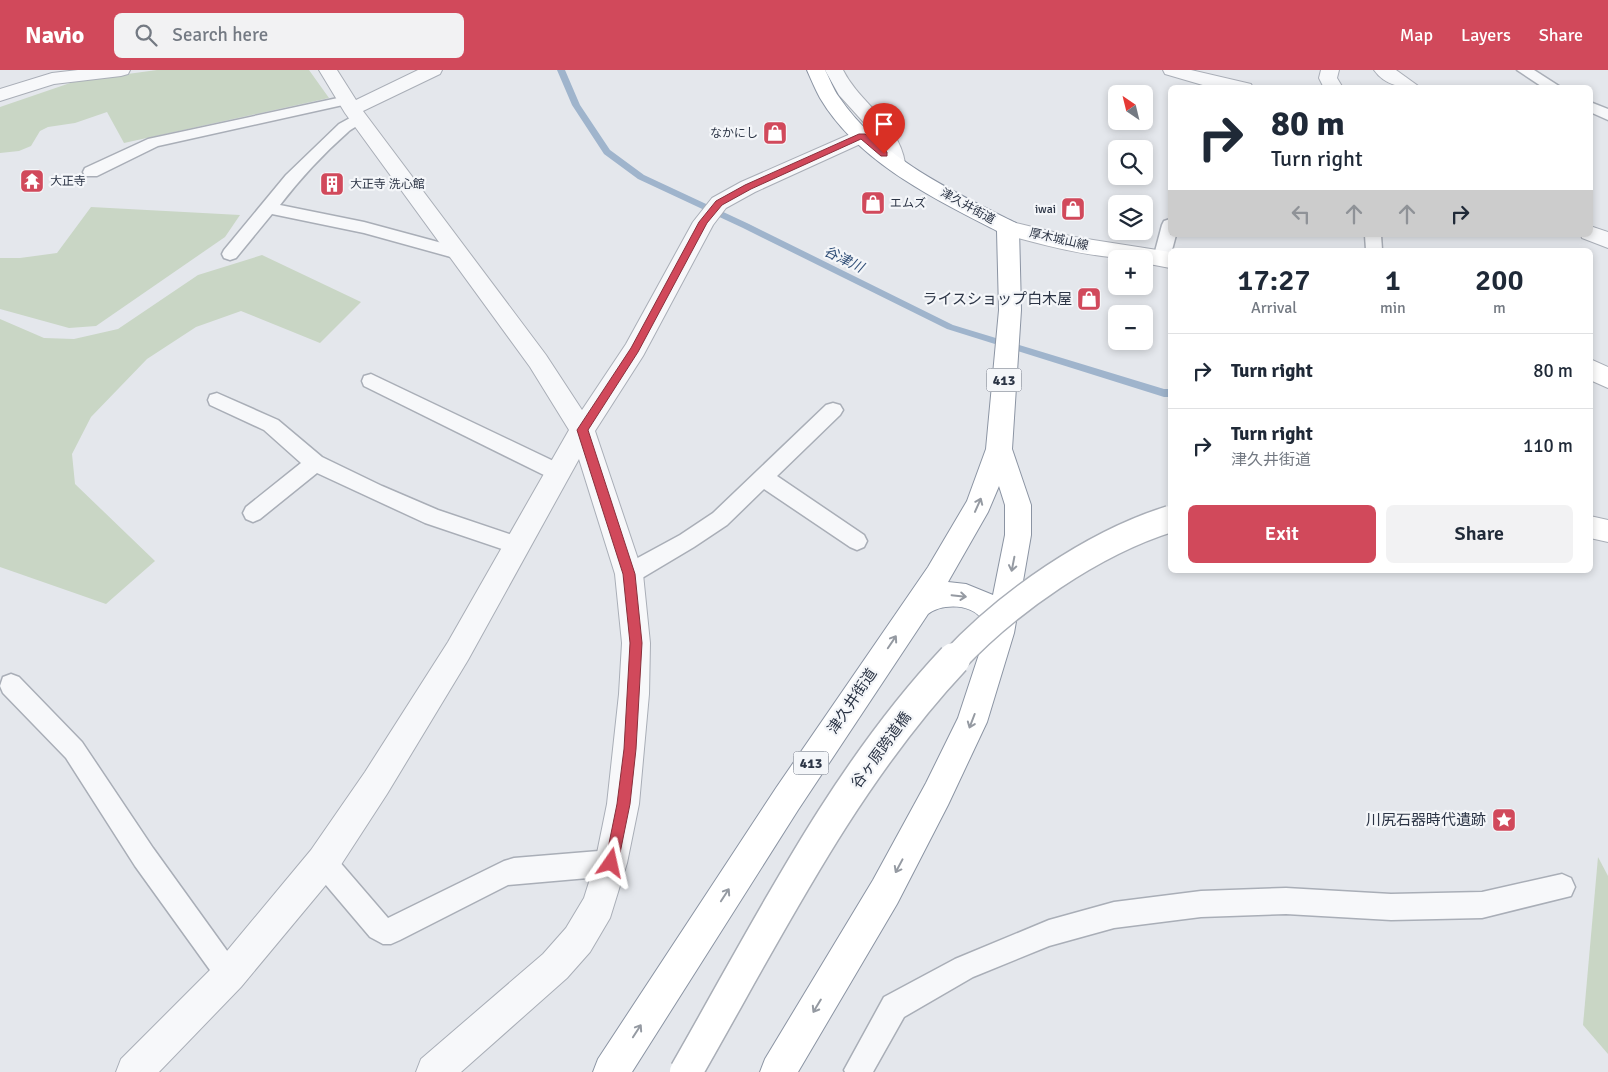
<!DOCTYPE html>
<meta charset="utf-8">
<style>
:root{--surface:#fff;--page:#f2f2f3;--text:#1f2937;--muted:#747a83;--line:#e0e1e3;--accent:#d1495b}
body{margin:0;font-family:Signika,"Noto Sans JP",sans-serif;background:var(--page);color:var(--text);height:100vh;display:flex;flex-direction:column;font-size:19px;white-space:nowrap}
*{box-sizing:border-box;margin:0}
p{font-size:16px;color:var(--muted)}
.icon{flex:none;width:28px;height:28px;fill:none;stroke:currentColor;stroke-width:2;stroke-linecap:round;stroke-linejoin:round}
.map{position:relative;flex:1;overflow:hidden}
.details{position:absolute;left:1168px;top:178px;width:425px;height:325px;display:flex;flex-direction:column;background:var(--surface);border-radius:8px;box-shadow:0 2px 8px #0003}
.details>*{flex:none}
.guide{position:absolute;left:1168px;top:15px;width:425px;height:152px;border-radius:8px;box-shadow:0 2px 8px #0003;background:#fff;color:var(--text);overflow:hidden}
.needle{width:32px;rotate:325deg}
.buttons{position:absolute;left:1108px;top:15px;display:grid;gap:10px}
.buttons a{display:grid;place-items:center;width:45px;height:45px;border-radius:8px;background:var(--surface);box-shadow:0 2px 8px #0003;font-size:25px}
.pin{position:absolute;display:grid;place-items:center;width:42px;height:42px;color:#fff;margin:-51px -21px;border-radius:50% 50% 50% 0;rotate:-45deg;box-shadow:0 0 5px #0007}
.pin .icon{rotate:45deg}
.me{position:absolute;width:55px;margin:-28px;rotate:11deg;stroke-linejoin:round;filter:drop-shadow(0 0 4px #0008)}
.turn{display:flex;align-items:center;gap:18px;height:105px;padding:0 20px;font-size:22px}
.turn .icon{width:65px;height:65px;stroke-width:2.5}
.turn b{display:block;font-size:35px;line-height:42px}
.lanes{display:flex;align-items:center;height:48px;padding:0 20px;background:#0003;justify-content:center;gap:25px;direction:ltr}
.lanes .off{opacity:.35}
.eta{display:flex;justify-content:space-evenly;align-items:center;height:85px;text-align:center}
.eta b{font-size:30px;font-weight:600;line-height:35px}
.primary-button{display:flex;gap:10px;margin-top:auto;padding:10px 20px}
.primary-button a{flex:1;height:58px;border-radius:8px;background:var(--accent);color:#fff;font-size:20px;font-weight:600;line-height:58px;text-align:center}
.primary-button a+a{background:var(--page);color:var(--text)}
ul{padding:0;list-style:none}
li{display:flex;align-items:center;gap:15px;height:75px;padding:0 20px;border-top:1px solid var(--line)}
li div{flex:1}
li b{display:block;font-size:19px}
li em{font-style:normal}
header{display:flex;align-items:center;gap:30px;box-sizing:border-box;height:70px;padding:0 25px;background:var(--accent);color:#fff}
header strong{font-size:24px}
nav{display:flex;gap:28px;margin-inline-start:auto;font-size:18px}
.search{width:350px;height:45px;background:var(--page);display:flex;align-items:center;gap:12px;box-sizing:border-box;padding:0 18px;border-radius:8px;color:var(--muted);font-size:19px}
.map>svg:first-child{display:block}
.green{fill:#c9d6c5}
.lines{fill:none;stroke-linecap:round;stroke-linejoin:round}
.stream{fill:#9fb4cc;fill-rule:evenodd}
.service-casing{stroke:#a9aeb7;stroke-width:3}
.minor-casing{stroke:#a9aeb7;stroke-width:2}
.secondary-casing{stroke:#a9aeb7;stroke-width:2}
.trunk-casing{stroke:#8b94a3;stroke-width:2}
.service{fill:#f7f8fa;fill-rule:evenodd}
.minor{fill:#f7f8fa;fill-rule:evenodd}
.secondary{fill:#fff;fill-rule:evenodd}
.trunk{fill:#fff;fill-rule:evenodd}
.secondary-bridge-far1-casing{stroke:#a9aeb7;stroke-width:29;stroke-linecap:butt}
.secondary-bridge-casing{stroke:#a9aeb7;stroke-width:35;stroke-linecap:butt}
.secondary-bridge-far1{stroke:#fff;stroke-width:26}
.secondary-bridge{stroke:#fff;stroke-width:32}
.oneway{stroke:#959aa2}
.route{fill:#d1495b;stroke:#882f3b}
.labels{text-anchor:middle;stroke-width:4.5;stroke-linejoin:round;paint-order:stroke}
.far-poi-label{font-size:12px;fill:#2b3445;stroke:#f4f6f9;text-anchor:start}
.far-street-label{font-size:12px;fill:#2b3445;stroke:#f4f6f9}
.far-water-label{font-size:14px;font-style:italic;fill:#34527a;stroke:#f4f6f9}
.shield{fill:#f4f6f9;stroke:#676e7b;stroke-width:1}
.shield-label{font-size:14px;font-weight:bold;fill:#2b3445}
.poi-label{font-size:15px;fill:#2b3445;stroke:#f4f6f9;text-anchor:end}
.street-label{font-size:15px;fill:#2b3445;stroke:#f4f6f9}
</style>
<header>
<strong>Navio</strong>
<div class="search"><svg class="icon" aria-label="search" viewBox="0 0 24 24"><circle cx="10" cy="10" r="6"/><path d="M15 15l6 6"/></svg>Search here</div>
<nav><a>Map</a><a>Layers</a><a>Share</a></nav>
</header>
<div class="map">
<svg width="1608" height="1002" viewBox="0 0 1608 1002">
<rect width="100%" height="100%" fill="#e4e7ec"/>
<!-- green -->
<g class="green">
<path d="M157,0H309L329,28L124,73L107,42L75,53L48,57L40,61L31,76L19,81L0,83V37L76,11Z"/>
<path d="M91,137L240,145L225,167L96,256L69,258L0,239V188H20L57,183Z"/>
<path d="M262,185L361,232L320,273L241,241L196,257L147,289L91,347L72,384L75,414L155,491L106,534L0,497V249L44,268L74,269L118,259L198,205Z"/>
<path d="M1598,787L1608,806V984L1583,955Z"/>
</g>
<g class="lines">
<!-- stream -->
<path class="stream" d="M557,0H565L580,35L610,80L644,105L749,154L953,255L1164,319H1170V327H1164L947,259L743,158L638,109L604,84L572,35Z"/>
<defs>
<g id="service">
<path d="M1517,0H1534L1562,18H1544Z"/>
<path d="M347,26L352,27L354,30L352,33L158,76L97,106H85L83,102L85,98L148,69Z"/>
<path d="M1590,32L1608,39V50L1590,42Z"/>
<path d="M359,43L364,45L366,48C362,55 353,57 348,62C323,84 300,109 280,135L364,152L464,179L466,183L464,187L458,189L364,163L272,144L236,188L230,190L224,188L222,184L224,180L286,105L339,54Z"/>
<path d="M1170,149V165H1176L1172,180H1170V187L1167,193L1161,195L1155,193L1153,189L1162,155L1164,151Z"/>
<path d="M1365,165H1381L1382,180H1366Z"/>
<path d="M371,304L566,397L569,403L566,409L559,411L552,409L364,316L362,311L364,306Z"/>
<path d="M217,323L278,350L322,387L382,416L438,440L524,469L527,475L524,481L517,484L425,453L317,403L260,449L253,452L246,449L243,443L246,437L301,393L264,360L210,335L208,330L210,325Z"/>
<path d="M833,333L840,335L843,340L840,345L777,406L864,465L867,471L864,477L857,480L850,477L764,419L727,455L694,477L637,511L629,513L621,511L618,504L621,497L680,465L713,443L826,335Z"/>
<path d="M11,604L19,607L82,672L153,778L238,896L242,905L238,914L229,918L220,914L135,796L66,688L3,623L0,616L3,607Z"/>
<path d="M323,779L332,783L388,848L504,791L514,788L611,780L620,784L624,793L620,802L611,806L508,815L400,870L391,874H383L370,867L314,801L310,792L314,783Z"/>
<path d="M1562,804L1571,808L1575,817L1571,826L1482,848L1391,850L1286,844L1201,847L1114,858L1049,876L973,907L904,947L873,1002H845L844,1000L884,927L955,889L1049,850L1114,832L1201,821L1286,818L1391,824L1482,822Z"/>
</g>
<g id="minor">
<path d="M78,0H130L128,4L121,6L54,14L0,31V19L52,3Z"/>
<path d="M319,0H337L356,30L418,0H442L440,4L363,41L546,285L582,340L626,274L693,152L712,128L741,112L855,62L862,60L869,62L872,66L869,70L755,122L726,138L713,155L643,286L595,361L643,504L650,573L649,624L639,734L627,793L610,848L590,882L567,908L461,1002H416L421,989L543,884L566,858L584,828L595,793L607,734L619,624L622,573L615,504L579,389L468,590L387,724L335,804L241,917L159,1002H116L121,989L217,893L311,780L365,702L448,572L569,360L530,297L345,43Z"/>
<path d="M825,0H843C860,34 899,53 905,93L902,98L895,99L888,98L876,66L839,25Z"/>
<path d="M1163,0H1191L1251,14L1253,18H1213L1165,4Z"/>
<path d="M1321,0H1339L1337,8L1343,18H1324L1319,8Z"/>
<path d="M1374,0H1396L1421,18C1403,18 1385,16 1374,0Z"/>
<path d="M1590,156L1608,162V178L1582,168L1581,165H1590Z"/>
</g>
<g id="secondary">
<path d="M1008,151L1074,167L1170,182V198L1144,193V189C1095,189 1047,176 1000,163L997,158L1000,153Z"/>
<path d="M1590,289L1608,297V318L1590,310Z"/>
<path d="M1590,446L1608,450V472L1590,468Z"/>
</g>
<path id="trunk" d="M807,0H825C830,9 833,19 839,27C880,88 952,121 1016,153L1019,158L1021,240L1012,379L1031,435V465L1014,563L987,652L948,735L897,834L798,1002H760L765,989L873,810L926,713L958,648L986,563C985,559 984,554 983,551C973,533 942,533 928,544L798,740L632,1002H593L598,989L776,718L928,497L967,431L986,379L999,240L997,161C933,128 858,92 820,28C815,19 811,9 807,0ZM999,416L1005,435V465L993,525L966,514L948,512L988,442Z"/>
</defs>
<!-- service casing -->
<use href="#service" class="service-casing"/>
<!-- minor casing -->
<use href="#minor" class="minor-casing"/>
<!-- secondary casing -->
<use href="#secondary" class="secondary-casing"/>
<!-- trunk casing -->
<use href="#trunk" class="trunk-casing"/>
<!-- service -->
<use href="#service" class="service"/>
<!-- minor -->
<use href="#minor" class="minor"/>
<!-- secondary -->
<use href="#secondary" class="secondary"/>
<!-- trunk -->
<use href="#trunk" class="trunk"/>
<defs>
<path id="secondary-bridge-far1" d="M953,591C1008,532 1093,473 1170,449"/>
<path id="secondary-bridge" d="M686,1002C767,861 842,708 954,589"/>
</defs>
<!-- secondary-bridge-far1 casing -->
<use href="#secondary-bridge-far1" class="secondary-bridge-far1-casing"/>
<!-- secondary-bridge casing -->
<use href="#secondary-bridge" class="secondary-bridge-casing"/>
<!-- secondary-bridge-far1 -->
<use href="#secondary-bridge-far1" class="secondary-bridge-far1"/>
<!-- secondary-bridge -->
<use href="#secondary-bridge" class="secondary-bridge"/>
</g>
<!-- one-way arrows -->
<defs><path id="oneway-shaft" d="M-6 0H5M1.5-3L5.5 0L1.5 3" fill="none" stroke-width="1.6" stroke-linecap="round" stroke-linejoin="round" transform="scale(1.25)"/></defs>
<g class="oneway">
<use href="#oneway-shaft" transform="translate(978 435) rotate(-66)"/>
<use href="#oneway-shaft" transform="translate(1013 494) rotate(101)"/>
<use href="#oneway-shaft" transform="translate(959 526) rotate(6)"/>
<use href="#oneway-shaft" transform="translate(892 572) rotate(-56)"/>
<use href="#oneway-shaft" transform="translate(972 651) rotate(111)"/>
<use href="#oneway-shaft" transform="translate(899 796) rotate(118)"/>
<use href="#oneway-shaft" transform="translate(725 825) rotate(-57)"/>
<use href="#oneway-shaft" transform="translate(817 936) rotate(121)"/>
<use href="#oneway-shaft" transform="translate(637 961) rotate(-57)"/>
</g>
<!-- route -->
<path class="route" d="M859,64H865L887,82V86H881L861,69L751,119L722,135L707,153L638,282L588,360L635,504L642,573L636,679L630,734L618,793L616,798L611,800L607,798L605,793L617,734L624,679L630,573L623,504L577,360L631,278L699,152L716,131L745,115Z"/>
<!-- icons -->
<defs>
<symbol id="shop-square" viewBox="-11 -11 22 22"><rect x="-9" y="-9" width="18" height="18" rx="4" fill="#d1495b" stroke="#f4f6f9"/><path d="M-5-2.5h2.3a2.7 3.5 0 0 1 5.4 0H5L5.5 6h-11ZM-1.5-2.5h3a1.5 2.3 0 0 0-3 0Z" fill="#fff"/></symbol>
<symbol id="temple-square" viewBox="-11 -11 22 22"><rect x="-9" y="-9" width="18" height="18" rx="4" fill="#d1495b" stroke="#f4f6f9"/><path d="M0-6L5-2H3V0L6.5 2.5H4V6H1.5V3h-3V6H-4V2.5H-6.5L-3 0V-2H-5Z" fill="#fff"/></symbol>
<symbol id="building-square" viewBox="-11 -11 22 22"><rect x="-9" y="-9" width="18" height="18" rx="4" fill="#d1495b" stroke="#f4f6f9"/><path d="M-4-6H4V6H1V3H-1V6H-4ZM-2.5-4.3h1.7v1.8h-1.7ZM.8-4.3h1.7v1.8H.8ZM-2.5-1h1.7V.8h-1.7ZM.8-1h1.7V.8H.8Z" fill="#fff"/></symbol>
<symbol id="sight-square" viewBox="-11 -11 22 22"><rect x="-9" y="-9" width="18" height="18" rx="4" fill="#d1495b" stroke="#f4f6f9"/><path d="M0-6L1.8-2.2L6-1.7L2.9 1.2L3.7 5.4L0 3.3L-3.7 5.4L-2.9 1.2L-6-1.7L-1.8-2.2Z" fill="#fff"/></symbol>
</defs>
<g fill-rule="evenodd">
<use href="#shop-square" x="761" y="49" width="28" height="28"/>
<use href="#temple-square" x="18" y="97" width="28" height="28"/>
<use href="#building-square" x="318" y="100" width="28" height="28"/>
<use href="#shop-square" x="859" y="119" width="28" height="28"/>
<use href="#shop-square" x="1059" y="125" width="28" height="28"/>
<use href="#shop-square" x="1075" y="215" width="28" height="28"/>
<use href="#sight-square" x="1490" y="736" width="28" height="28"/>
</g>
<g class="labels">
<!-- far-poi labels -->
<g class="far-poi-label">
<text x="758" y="67" text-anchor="end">なかにし</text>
<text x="50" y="115">大正寺</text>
<text x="350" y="118">大正寺 洗心館</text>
<text x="890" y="137">エムズ</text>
<text x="1056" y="143" text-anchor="end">iwai</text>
</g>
<!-- far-street labels -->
<g class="far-street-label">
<text transform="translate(968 136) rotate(29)" y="4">津久井街道</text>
<text transform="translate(1059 169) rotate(13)" y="4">厚木城山線</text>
</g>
<!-- far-water labels -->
<g class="far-water-label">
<text transform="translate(844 189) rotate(26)" y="5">谷津川</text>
</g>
<!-- shield labels -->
<g class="shield">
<rect x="986.5" y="298.5" width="35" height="23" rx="4"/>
<rect x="793.5" y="681.5" width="35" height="23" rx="4"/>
</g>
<g class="shield-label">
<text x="1004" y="315">413</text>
<text x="811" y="698">413</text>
</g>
<!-- poi labels -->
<g class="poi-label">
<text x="1072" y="234">ライスショップ白木屋</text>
<text x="1486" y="755">川尻石器時代遺跡</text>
</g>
<!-- street labels -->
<g class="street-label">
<text transform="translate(852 631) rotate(-56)" y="5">津久井街道</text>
<text transform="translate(881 680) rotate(-54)" y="5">谷ヶ原跨道橋</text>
</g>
</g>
</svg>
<div class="buttons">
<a><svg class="needle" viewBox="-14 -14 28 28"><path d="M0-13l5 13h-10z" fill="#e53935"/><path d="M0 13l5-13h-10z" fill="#747a83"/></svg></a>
<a><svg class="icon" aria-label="search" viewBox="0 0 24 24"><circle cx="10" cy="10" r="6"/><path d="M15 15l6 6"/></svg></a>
<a><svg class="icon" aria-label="layers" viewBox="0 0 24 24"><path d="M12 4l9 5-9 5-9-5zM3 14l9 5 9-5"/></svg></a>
<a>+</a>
<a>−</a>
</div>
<div class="pin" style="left:884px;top:84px;background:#d93025"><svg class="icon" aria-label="arrive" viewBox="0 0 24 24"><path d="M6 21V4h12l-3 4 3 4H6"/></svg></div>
<svg class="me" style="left:611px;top:793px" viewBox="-20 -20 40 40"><path d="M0-17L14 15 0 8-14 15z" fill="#d1495b" stroke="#fff" stroke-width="4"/></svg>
<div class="guide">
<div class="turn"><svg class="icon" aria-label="right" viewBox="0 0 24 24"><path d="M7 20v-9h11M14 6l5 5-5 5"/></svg><div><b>80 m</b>Turn right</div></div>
<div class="lanes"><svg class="icon off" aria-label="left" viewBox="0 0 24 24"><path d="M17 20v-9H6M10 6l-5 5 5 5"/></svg><svg class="icon off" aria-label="ahead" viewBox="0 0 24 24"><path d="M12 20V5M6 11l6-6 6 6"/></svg><svg class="icon off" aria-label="ahead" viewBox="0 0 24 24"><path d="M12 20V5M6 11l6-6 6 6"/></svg><svg class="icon" aria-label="right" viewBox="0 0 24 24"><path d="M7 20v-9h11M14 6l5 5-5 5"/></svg></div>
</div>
<section class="details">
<div class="eta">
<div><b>17:27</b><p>Arrival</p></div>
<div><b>1</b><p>min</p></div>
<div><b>200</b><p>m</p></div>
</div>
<ul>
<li><svg class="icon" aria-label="right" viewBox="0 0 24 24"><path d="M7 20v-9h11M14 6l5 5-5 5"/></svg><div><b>Turn right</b></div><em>80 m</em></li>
<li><svg class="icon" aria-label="right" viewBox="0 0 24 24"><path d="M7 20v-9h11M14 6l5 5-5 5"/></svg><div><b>Turn right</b><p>津久井街道</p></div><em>110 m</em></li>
</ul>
<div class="primary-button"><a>Exit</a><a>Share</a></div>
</section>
</div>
